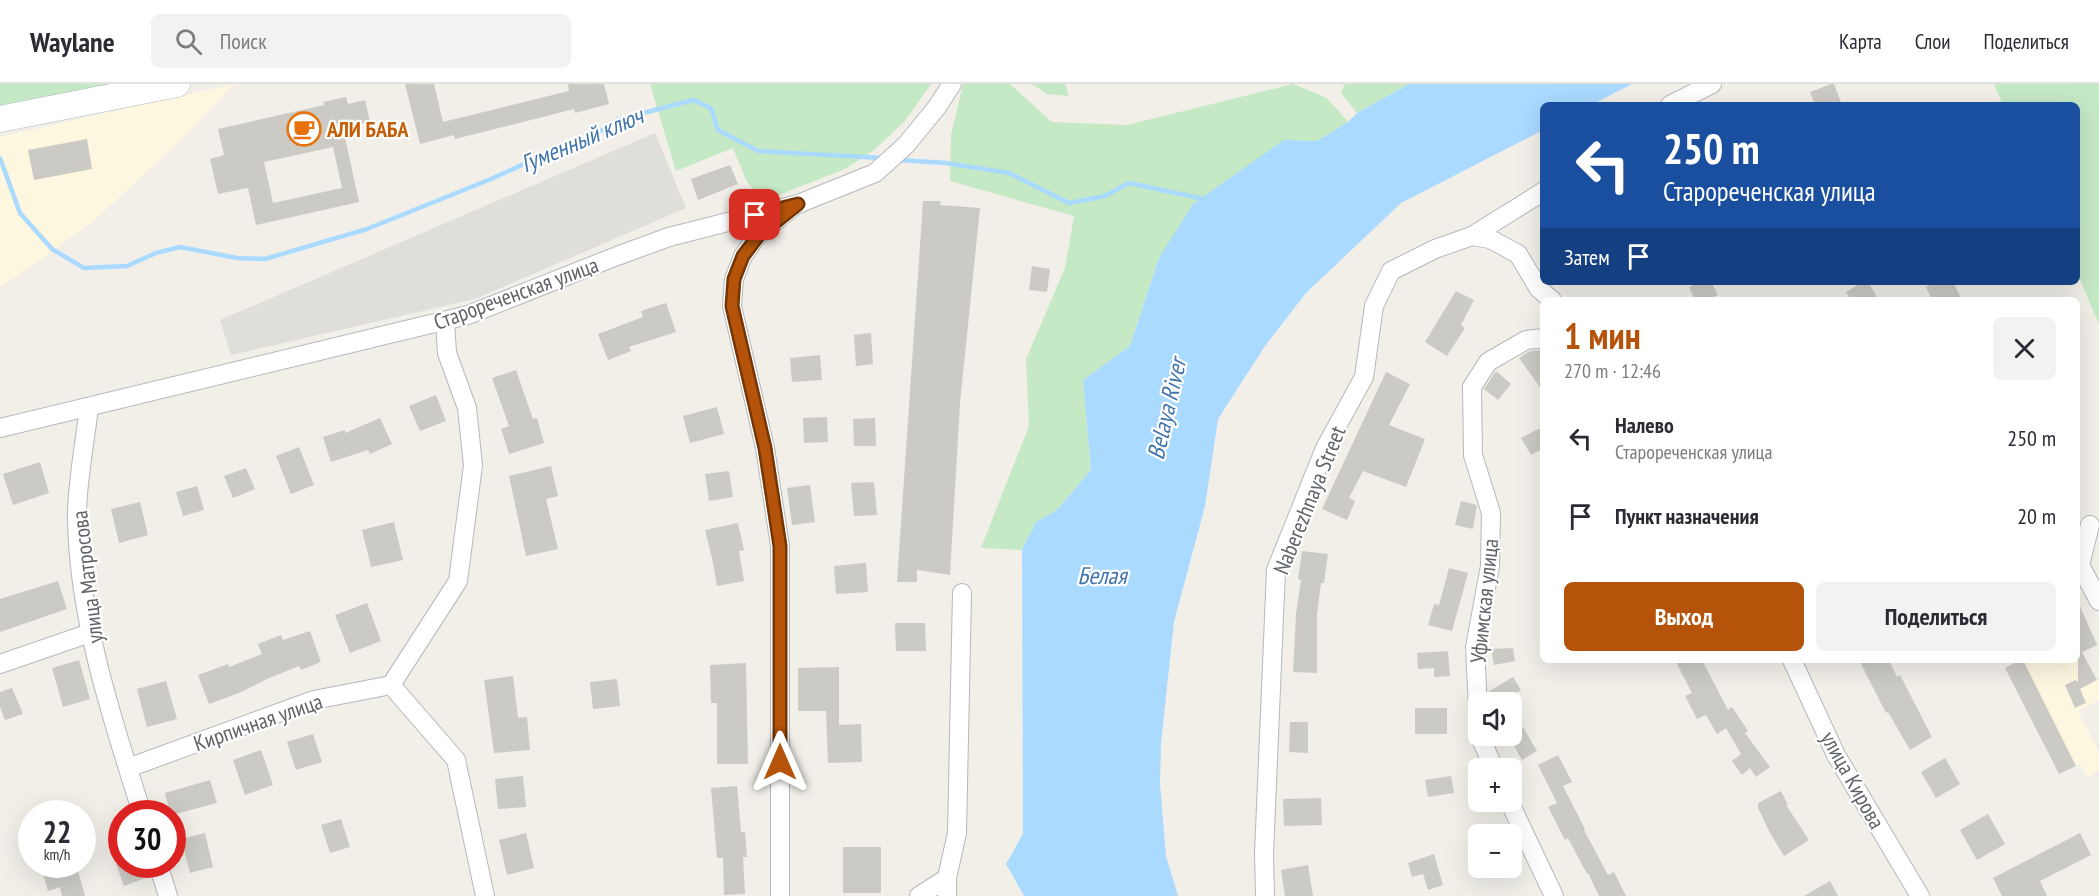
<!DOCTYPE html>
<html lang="ru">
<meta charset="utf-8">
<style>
:root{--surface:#fff;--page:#f2f2f3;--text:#2b2b33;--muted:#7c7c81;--line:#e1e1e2;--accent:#b45309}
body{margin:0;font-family:"PT Sans Narrow",sans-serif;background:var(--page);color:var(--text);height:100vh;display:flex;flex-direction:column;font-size:22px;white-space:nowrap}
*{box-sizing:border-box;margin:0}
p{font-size:20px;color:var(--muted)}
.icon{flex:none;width:33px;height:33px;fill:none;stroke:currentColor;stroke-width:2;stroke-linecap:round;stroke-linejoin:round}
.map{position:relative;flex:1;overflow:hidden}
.details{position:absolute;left:1540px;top:213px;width:540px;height:366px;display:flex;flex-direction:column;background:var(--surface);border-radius:9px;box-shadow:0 6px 24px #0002}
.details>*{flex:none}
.banner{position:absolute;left:1540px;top:18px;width:540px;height:183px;border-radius:9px;box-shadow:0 6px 24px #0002;background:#1a4fa0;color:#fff;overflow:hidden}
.fabs{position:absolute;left:1468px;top:608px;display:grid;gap:12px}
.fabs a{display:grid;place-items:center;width:54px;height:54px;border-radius:9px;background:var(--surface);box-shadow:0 6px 24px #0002;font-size:30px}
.speed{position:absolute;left:18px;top:716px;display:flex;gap:12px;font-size:30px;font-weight:700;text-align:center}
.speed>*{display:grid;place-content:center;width:78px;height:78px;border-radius:50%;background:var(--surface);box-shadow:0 6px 24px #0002;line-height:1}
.speed small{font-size:15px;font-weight:400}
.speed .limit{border:9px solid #d22;background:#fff;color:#111}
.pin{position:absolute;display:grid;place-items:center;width:51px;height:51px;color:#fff;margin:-26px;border-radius:12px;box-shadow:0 3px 9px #0006}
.me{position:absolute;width:66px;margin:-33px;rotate:0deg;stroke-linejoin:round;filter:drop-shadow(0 0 4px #0008)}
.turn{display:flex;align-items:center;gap:21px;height:126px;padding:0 24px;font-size:27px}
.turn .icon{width:78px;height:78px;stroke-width:2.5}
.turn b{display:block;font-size:42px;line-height:51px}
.then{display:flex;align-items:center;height:57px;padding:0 24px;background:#0003;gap:12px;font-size:22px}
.round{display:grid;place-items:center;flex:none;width:63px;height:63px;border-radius:9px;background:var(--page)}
.head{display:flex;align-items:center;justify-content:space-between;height:102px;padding:0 24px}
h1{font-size:36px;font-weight:800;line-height:45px;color:var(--accent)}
.cta{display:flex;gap:12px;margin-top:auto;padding:12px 24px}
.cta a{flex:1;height:69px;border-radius:9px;background:var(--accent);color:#fff;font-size:24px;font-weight:800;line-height:69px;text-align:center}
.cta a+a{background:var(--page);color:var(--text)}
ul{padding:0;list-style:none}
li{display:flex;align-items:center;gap:18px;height:78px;padding:0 24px}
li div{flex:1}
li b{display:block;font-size:22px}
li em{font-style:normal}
header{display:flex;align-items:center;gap:36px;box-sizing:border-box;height:84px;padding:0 30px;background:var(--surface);border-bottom:2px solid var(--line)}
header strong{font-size:28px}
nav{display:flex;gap:33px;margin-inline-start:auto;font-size:21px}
.search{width:420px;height:54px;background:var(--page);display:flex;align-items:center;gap:15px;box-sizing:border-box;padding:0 21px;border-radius:9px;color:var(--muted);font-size:22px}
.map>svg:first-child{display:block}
.commercial{fill:#fef7e0}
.industrial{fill:#e0deda}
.green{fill:#c5e8c5}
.water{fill:#aadaff}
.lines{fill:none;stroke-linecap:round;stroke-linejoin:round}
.stream{stroke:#aadaff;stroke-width:4.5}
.building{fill:#cccac5;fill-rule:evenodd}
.street-casing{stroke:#b5b8bc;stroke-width:20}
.secondary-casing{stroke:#b6babf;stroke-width:27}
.street{stroke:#fff;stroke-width:18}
.secondary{stroke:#fff;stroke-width:26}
.route-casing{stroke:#753606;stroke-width:15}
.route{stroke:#b45309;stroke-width:10}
.labels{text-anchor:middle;stroke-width:4.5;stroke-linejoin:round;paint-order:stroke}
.food-label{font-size:22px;font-weight:bold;fill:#c56008;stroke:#fff;text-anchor:start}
.street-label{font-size:22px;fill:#5f6368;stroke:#fff}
.water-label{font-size:24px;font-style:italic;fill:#4174aa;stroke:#fff}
</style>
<header>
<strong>Waylane</strong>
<div class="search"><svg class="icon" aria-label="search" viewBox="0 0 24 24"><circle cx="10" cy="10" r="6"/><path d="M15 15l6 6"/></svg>Поиск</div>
<nav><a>Карта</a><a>Слои</a><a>Поделиться</a></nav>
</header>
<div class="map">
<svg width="2099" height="812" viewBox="0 0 2099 812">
<rect width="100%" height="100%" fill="#f1efe8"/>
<!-- commercial -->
<g class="commercial">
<path d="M234,0L183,54L95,136L18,192L0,202V53Z"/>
<path d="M2083,568L2099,600V616L2078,627L2099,668V687L2087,693L2080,679L2059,690L2005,584L2020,576H2078V570Z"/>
</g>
<!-- industrial -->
<path class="industrial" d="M655,49L686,124L475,215L231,271L220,236Z"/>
<!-- green -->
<g class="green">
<path d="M0,0H118L0,24Z"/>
<path d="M650,0H931L905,37L873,67L845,85L779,111L757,108L747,98L733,64L676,87Z"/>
<path d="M963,0H1010L1052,38L1127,41L1293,0L1327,14L1348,38L1317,57L1284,56L1159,174L1130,262L1083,296L1091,386L1057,426L1036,439L1022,466L981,464L1029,342L1026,275L1065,184L1074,132L950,97L951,51Z"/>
<path d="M1032,0H1065L1069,12L1047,10Z"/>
<path d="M1345,0H1409L1357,29L1341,9Z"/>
<path d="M1994,0H2099V240L2078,191V21H2003Z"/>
</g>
<!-- water -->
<path class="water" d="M1409,0H1632L1591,21H1544L1543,46L1401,119L1306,209L1265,262L1218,335L1205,422L1174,538L1161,659L1160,700L1166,772L1178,812H1024L1006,780L1023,750L1022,466L1036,438L1057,426L1091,386L1083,296L1130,262L1159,174L1193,120L1284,56L1317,57L1348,38L1357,29Z"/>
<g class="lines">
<!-- stream -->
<g class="stream">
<path d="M0,74L20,129L52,165L84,184L127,182L156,169L180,163L237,174L265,175L367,145L491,95L546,70L592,53L617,36L693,16L711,24L718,46L758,67L882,74"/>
<path d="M899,76L946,79L1009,89L1069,119L1105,112L1129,99L1204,115"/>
</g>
</g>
<!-- building -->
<g class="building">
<path d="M405,0H434L443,38L569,7L568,0H604L609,20L575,29L574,25L455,55L454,51L420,60Z"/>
<path d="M1831,0H1834L1842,21H1815L1810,8Z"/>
<path d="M346,13L348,20L365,16L370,38L343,44L359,118L256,141L248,104L218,110L210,75L224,71L218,45L324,21L323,18ZM333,63L342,104L273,119L264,78Z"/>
<path d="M87,55L92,85L34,96L28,66Z"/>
<path d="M730,81L738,100L698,116L691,95Z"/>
<path d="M923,117H941L940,121L980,124L960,319L950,491L917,486V498H897Z"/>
<path d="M1032,182L1050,185L1047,208L1029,206Z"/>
<path d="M1699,198H1711L1718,211L1707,216H1695L1689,203Z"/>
<path d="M1863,198H1868L1879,216H1851L1846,208Z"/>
<path d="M1937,198H1953L1962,216H1932L1926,203Z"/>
<path d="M1456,207L1474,216L1461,241L1465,244L1447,272L1425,258Z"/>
<path d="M666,219L676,248L629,263L631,267L608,276L598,250L643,233L641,227Z"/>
<path d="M871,249L873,280L856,282L854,251Z"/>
<path d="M1540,266L1544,271V309L1519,274L1530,267Z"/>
<path d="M820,271L822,296L792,298L790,274Z"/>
<path d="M516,286L533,335L537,334L544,359L509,370L501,345L509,342L492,294Z"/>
<path d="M1496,287L1511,300L1498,316L1484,305Z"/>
<path d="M1386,288L1410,300L1389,341L1425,355L1406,403L1363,387L1349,414L1355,417L1347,436L1322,425Z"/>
<path d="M436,311L446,337L420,347L409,322Z"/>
<path d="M717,323L724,350L690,359L683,332Z"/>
<path d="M827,333L828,358L804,359L803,334Z"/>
<path d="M380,334L392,360L370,370L368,366L331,378L323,353L345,346V349Z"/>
<path d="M875,334L876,362H854L853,335Z"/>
<path d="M1544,342V364L1531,371L1521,354Z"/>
<path d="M299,363L314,401L291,410L276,372Z"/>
<path d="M40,378L49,409L13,421L3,390Z"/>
<path d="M551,382L558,412L546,415L558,465L526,472L509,392Z"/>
<path d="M246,384L255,405L233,414L224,392Z"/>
<path d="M729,387L733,413L709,417L705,390Z"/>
<path d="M874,398L877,431L854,432L851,399Z"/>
<path d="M810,401L815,438L792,441L787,404Z"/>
<path d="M197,402L204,426L183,432L176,408Z"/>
<path d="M1461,417L1477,421L1473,445L1455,441Z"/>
<path d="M140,418L148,451L119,459L111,425Z"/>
<path d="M394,438L403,476L371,483L362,446Z"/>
<path d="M738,439L744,466L739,467L744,497L717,502L712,474L705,446Z"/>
<path d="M1302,467L1328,470L1324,499H1321L1317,531V589L1293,588L1296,530L1301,496L1298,495Z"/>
<path d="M866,479L868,508L836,510L834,482Z"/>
<path d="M1449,484L1468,489L1452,547L1428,541L1434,520L1439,521Z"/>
<path d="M58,497L67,525L0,548V515Z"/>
<path d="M2078,518L2097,561L2082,568L2097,596L2080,605L2086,619L2075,624L2065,601L2076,596L2078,599Z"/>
<path d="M367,519L381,557L350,569L335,531Z"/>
<path d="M895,539H925L926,567H896Z"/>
<path d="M310,547L321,578L301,586L299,582L267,595L239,609L209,620L198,591L228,580L229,583L262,570L258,560L281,551L283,556Z"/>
<path d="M1513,564L1515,577L1494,581L1491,565Z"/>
<path d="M1448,567L1450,592L1434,593V584L1418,585L1417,569Z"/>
<path d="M79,576L90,615L63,623L52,584Z"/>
<path d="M1675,576H1702L1728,626L1732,623L1748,647L1745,649L1770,683L1756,693L1750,684L1742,691L1732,677L1741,670L1726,644L1717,650L1706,631L1697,635L1685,612L1692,609Z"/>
<path d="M1859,576H1889L1897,593L1900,591L1932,653L1910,666L1888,628L1886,629Z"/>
<path d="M2020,576H2023L2076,682L2059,690L2005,584Z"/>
<path d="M746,579L748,680H717V619H711L710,581Z"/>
<path d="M839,583V641L861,640L862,678L828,679L826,627H798V584Z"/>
<path d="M513,592L518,634L527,633L530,666L494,669L484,596Z"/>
<path d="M1513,593L1521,606L1500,618H1494L1488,608Z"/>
<path d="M617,595L620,622L593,625L590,598Z"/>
<path d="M166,597L177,635L147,643L137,605Z"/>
<path d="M12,604L23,630L5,636L0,623V608Z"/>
<rect x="1415" y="624" width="32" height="26"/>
<path d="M1290,638H1308V669L1289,668Z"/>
<path d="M1523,643L1537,667L1522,676L1508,652Z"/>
<path d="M313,650L322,678L296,686L287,658Z"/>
<path d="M261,666L273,701L245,711L233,676Z"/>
<path d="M1558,671L1572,698L1563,702L1585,745L1584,746L1608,791L1614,788L1626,812H1599L1588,789L1587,790L1568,754L1565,756L1548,723L1557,719L1538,681Z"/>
<path d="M1945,674L1960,700L1936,714L1921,688Z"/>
<path d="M523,692L526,723L498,725L495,695Z"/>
<path d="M1451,692L1454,709L1428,713L1425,696Z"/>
<path d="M210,696L217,719L172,731V729H170L165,709Z"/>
<path d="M737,702L741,748H745L747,773H743L745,810L724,811L723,774H717L711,704Z"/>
<path d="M1781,707L1788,721H1786L1809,756L1784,772L1770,749L1758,724V719Z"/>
<path d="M1321,714L1322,741L1284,742L1283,715Z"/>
<path d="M1988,730L2005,760L1977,776L1960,746Z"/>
<path d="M341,735L350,763L330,769L321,741Z"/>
<path d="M205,749L213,783L190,789L181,755Z"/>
<path d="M526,749L534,784L507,791L499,756Z"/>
<path d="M2080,749L2091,771L2040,797L2047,812H2002L1993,794Z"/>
<rect x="843" y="763" width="38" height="46"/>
<path d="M1434,770L1443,801L1428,806L1423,790L1412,793L1408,779Z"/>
<path d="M59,780H76L85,812H62L60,803L48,807L42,785Z"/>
<path d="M116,780H140L145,794L124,802Z"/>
<path d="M1308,781L1313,812H1285L1281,786Z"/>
<path d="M1830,797L1838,812H1804Z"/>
</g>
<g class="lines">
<defs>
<g id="street">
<path d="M1670,21L1712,0"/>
<path d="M1472,152L1544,107"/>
<path d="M445,237L447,269L467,324L473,381L458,497L391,601L456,676L485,812"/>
<path d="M89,323C85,358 78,393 77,427C76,526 112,635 142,729"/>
<path d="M0,344L468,231L617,172L669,153L798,120L875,89L906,61L937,23L952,0"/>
<path d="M2090,441L2080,481L2099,517"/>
<path d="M1792,576L1836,671L1920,812"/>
<path d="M0,580L90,549"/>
<path d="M1479,645L1475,563L1490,482L1491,429L1473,371L1472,303L1488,278L1526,256L1544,254"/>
<path d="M1479,651L1494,684"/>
<path d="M128,684L314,616L391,601"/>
<path d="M1509,717L1554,812"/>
<path d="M158,780L168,812"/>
<path d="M780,812V462L765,364L732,222L734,195L743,172L757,152L792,124"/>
<path d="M919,812L947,794"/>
<path d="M947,812V794L957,749L962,509"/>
<path d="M1265,812L1264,770L1276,486L1325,364L1364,293L1374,222L1391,187L1435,165L1472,152L1490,155L1518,170L1539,205L1552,216"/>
</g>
<path id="secondary" d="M0,35L177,0"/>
</defs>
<!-- street casing -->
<use href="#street" class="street-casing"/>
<!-- secondary casing -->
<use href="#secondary" class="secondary-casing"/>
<!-- street -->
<use href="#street" class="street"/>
<!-- secondary -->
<use href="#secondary" class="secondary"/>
</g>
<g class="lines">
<defs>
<path id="route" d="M755,131L798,120L758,152L743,172L734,195L732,222L765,364L780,462V678"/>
</defs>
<!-- route casing -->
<use href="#route" class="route-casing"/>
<!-- route -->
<use href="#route" class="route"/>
</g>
<!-- icons -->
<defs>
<symbol id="cafe-ring" viewBox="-11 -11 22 22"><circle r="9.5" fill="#fff" stroke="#e8710a" stroke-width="1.5"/><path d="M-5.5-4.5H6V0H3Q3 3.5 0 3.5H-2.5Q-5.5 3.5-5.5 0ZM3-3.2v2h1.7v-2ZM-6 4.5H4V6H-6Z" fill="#e8710a"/></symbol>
</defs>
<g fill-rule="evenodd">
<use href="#cafe-ring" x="285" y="26" width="38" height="38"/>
</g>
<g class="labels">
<!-- food labels -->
<g class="food-label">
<text x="327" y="53">АЛИ БАБА</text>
</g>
<!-- street labels -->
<g class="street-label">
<text transform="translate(516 209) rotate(-20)" y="8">Старореченская улица</text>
<text transform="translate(1309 416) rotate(-68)" y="8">Naberezhnaya Street</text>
<text transform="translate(87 493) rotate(-97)" y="8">улица Матросова</text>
<text transform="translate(1484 517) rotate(-84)" y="8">Уфимская улица</text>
<text transform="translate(258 638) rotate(-19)" y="8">Кирпичная улица</text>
<text transform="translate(1853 696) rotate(61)" y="8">улица Кирова</text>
</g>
<!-- water labels -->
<g class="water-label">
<text transform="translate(582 56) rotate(-23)" y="8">Гуменный ключ</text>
<text transform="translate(1167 325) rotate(-77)" y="8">Belaya River</text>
<text x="1102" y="500">Белая</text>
</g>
</g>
</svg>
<div class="fabs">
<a><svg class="icon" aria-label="sound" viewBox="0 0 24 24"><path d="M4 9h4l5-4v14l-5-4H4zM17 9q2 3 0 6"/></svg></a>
<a>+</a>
<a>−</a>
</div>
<div class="speed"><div>22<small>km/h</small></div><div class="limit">30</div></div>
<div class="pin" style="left:755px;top:131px;background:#d93025"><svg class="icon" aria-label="arrive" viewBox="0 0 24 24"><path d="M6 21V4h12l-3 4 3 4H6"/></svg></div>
<svg class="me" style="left:780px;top:678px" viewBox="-20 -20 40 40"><path d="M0-17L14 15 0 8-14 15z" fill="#b45309" stroke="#fff" stroke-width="4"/></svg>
<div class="banner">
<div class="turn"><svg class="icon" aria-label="left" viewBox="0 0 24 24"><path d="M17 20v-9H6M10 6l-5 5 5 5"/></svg><div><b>250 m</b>Старореченская улица</div></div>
<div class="then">Затем<svg class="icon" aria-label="arrive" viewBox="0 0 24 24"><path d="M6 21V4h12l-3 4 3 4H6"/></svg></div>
</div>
<section class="details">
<div class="head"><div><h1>1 мин</h1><p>270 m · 12:46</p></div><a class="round"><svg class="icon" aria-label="close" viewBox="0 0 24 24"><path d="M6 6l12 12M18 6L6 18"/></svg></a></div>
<ul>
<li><svg class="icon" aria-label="left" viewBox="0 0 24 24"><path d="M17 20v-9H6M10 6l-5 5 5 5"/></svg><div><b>Налево</b><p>Старореченская улица</p></div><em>250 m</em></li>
<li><svg class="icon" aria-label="arrive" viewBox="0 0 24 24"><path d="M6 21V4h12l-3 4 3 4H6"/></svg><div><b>Пункт назначения</b></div><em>20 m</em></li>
</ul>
<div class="cta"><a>Выход</a><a>Поделиться</a></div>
</section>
</div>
